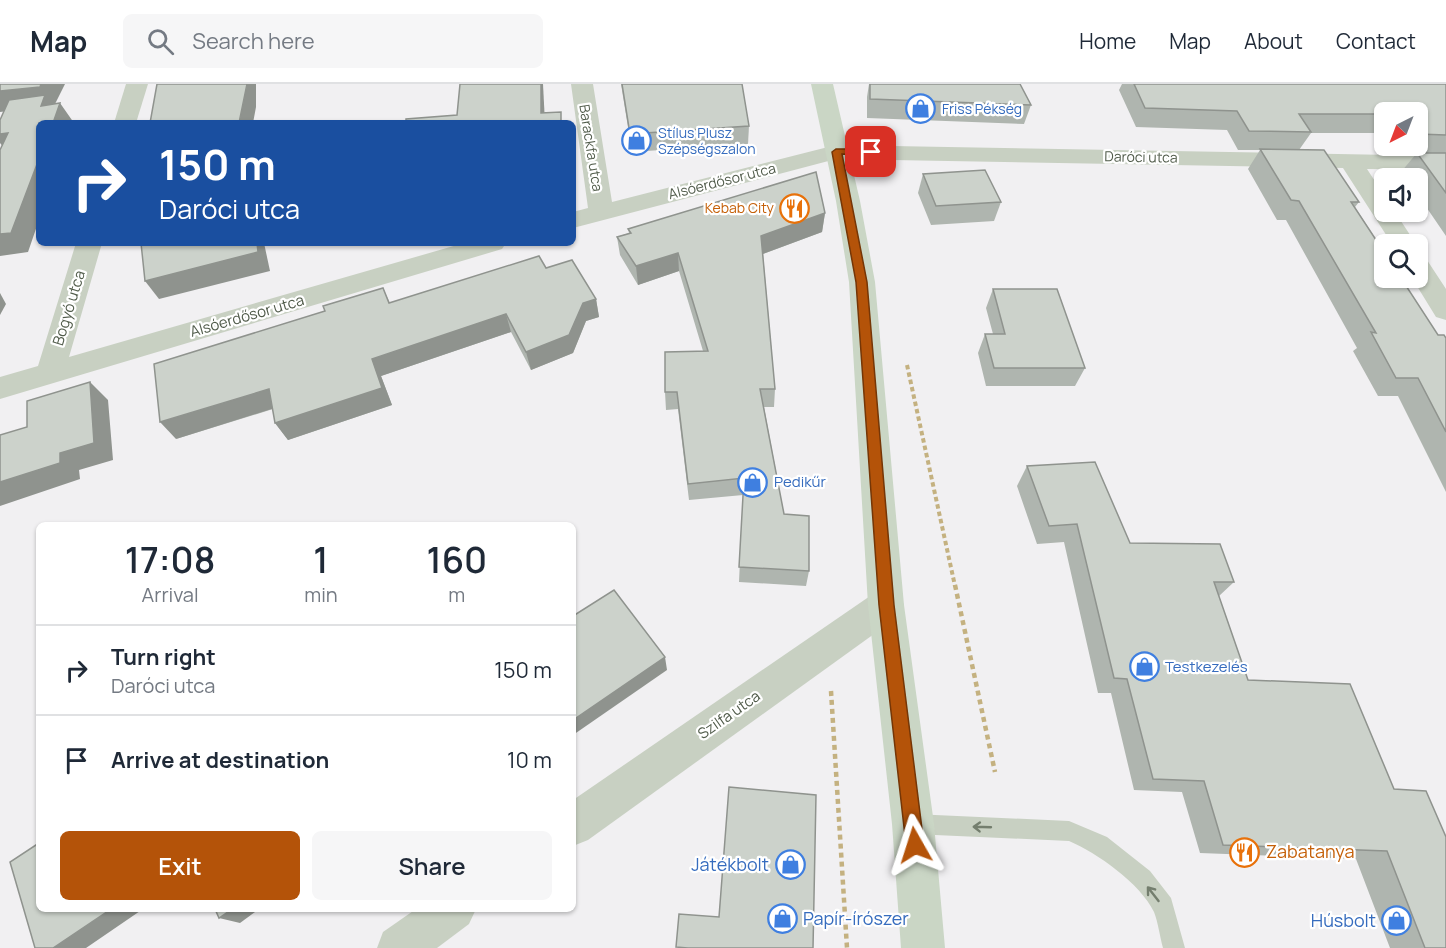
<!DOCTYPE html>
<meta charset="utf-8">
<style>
:root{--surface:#fff;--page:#f6f6f7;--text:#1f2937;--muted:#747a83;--line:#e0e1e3;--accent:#b45309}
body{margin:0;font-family:Manrope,sans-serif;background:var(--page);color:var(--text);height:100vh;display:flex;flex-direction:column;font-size:22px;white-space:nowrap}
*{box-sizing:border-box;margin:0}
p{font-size:20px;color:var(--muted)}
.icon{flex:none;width:33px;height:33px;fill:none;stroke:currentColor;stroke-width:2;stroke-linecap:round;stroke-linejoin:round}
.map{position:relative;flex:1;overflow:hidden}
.sheet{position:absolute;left:36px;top:438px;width:540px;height:390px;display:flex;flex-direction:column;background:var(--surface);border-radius:9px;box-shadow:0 2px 4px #0004}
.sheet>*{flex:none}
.top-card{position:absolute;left:36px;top:36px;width:540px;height:126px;border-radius:9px;box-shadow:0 2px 4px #0004;background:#1a4fa0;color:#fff;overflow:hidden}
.needle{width:39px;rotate:222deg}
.buttons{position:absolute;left:1374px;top:18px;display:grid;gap:12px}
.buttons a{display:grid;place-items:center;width:54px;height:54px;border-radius:9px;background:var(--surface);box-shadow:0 2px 4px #0004;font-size:30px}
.pin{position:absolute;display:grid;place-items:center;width:51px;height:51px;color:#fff;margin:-26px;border-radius:12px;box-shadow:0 3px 9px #0006}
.me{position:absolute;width:66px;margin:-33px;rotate:354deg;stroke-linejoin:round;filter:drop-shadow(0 0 4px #0008)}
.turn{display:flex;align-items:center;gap:21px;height:126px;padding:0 24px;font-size:27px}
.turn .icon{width:78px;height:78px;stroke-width:2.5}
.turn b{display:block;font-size:42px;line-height:51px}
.eta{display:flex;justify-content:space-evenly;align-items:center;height:102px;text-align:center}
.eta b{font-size:36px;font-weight:600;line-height:42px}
.cta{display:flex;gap:12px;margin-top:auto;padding:12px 24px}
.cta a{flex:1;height:69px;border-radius:9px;background:var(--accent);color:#fff;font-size:24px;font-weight:600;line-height:69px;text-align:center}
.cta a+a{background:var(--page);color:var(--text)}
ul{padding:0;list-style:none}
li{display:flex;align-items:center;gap:18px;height:90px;padding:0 24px;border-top:2px solid var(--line)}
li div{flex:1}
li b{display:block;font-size:22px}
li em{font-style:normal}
header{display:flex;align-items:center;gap:36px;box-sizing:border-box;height:84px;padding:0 30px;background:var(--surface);border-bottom:2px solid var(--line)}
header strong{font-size:28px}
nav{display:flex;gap:33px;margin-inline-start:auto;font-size:21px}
.search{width:420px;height:54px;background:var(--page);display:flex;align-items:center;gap:15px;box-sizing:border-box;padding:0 21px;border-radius:9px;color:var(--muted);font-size:22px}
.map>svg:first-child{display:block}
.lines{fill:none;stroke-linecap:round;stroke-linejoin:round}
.path-far1{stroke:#c4b180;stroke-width:4;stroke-dasharray:4.5 3;stroke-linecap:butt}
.path{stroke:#c4b180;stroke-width:4.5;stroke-dasharray:5 4;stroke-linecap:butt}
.service{fill:#c8d0c2;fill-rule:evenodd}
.minor{fill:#c8d0c2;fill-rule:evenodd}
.secondary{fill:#cad6c5;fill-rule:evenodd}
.wall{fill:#afb5af;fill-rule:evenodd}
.shaded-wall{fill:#8f938e}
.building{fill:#ccd2cb;stroke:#8f938e;stroke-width:1.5}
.oneway{stroke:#747e6e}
.route{fill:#b45309;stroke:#753606;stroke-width:1.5}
.labels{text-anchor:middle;stroke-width:4.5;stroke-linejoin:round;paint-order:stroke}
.far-shop-label{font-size:14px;fill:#366cbe;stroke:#fff;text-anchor:start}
.far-street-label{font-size:14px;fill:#505b4a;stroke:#fff}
.far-food-label{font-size:14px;fill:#c56008;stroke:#fff;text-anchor:end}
.street-label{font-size:15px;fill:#505b4a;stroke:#fff}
.shop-label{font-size:15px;fill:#366cbe;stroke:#fff;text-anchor:start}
.near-food-label{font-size:18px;fill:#c56008;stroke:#fff;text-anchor:start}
.near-shop-label{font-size:18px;fill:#366cbe;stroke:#fff;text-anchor:end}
</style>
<header>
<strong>Map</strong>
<div class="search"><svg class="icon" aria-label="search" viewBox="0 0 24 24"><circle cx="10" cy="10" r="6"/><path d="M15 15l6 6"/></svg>Search here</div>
<nav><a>Home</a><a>Map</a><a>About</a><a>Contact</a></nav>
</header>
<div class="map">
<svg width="1446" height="864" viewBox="0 0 1446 864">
<rect width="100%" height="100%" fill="#f1f0f2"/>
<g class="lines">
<!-- path-far1 -->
<path class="path-far1" d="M907,281L955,502"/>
<!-- path -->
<g class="path">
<path d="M955,501L995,688"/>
<path d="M831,607L847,864"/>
</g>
<!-- service -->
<path class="service" d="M913,730L1069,737L1107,753L1150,787L1171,814L1185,864H1163C1160,853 1158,838 1154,828C1140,799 1097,769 1069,757L913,750L906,747L903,740L906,733Z"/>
<!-- minor -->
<g class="minor">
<path d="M126,0H148L136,39H114Z"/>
<path d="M571,0H593L612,118L836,61L1446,72V86L1367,85L1384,111V128H1395L1416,160H1392L1343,84L836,75L573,144V128L588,124Z"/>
<path d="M76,159H102L69,273L464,159H506L502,165L0,315V293L38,282Z"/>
<path d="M1418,173L1427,176L1446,205V236L1436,233L1412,194H1418Z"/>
<path d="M886,505L899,510L904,521L899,532L588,756L573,762V716L873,510Z"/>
<path d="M416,825H476L469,840L437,864H377L383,848Z"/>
</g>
<!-- secondary -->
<path class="secondary" d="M811,0H833L860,117L875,198L904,521L934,740L945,864H901L892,740L868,521L849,198L836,117Z"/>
</g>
<!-- wall -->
<g class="wall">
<path d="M621,0H742L749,42L748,60L632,68Z"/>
<path d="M869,0H870L1031,21L1024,40L867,34V13Z"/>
<path d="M1122,0H1446V152L1418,111V94H1406L1401,88L1416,70L1388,69L1375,49H1311L1299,66L1359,118L1355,123L1438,251L1446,254V408L1398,312H1378L1353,267L1357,264L1286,136H1277L1248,85L1260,66H1238L1227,46L1136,43L1119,6ZM1384,28H1418V62H1384Z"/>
<path d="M923,90L1001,118L994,137L931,141L918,109Z"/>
<path d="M825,129L822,148L763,170L775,305L774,323H764L784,430L809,487L806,502L739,498L743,411L689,416L678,325L666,326L665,308L703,267L679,187L638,201L620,171L617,153L629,149L628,145Z"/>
<path d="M546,184L596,215L599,233L586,237L573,269L531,286L511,248L381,292L392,321L288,356L275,339L273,325L176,355L383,204L390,219Z"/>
<path d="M993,205L1085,284L1075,302H986L978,269L985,250H993L986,224Z"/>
<path d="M1027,382L1130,459L1234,498L1219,512L1248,596L1350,600L1446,864H1390L1356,775L1200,769L1182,708L1134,706L1111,609H1098L1064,458L1037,460L1017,402Z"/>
</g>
<!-- shaded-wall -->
<g class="shaded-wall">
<path d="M41,0H65L54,22L60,19L74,39H53L42,23L0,28V7Z"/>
<path d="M247,0H256V23L253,39H239Z"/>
<path d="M541,0H543L545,39L541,29Z"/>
<path d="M8,49L9,70L0,59V50Z"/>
<path d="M39,75V136L28,168L0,172V150Z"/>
<path d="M825,129L822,148L760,171L761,152Z"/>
<path d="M257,159H264L270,187L159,215L145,197Z"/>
<path d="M678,169L679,187L638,201L636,182Z"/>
<path d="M0,209L6,220L0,231Z"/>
<path d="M596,215L599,233L586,237L573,269L531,286L526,268L583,219Z"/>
<path d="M506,230L511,248L381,292L392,321L288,356L275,339L372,275Z"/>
<path d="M90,298L108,316L113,376L79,386L80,395L0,422V398L60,369Z"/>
<path d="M269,305L281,322L176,355L160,338Z"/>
<path d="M665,573L667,586L573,651V636Z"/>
<path d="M111,825H143L86,864H53Z"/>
<path d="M232,825H259L240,839L219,834Z"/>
</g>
<!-- building -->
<g class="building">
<path d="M0,0H41L40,3L0,7Z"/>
<path d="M157,0H247L239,39H150Z"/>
<path d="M460,0H541V29L561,28V39H406V35L457,31Z"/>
<path d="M622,0H742L749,42L630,50Z"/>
<path d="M870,0H1020L1031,21L870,15Z"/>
<path d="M1134,0H1446V51L1418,50V28H1384V30H1299L1311,48L1249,47L1237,27L1145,24Z"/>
<path d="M45,11L41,22L60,19L53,39H39V75L11,149L0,150V66L8,49L0,50V36L9,16Z"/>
<path d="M1260,65L1324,66L1359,118H1351L1384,168V194H1401L1438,251H1444L1446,254V348L1418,294H1396L1371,248L1376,249L1299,117L1291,116Z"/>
<path d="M1417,69H1446V109Z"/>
<path d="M985,86L1001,118L936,122L923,90Z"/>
<path d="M816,88L825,129L761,152L775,305H760L784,430L809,432V487L739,483L744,394L688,400L677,308H665V268L708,267L678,169L636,182L617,153L631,149L628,145Z"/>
<path d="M141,159H257L258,168L145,197Z"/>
<path d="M539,172L546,184L572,176L596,215L583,219L569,251L526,268L506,230L372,275L382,304L275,339L269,305L160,338L154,280L325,227L323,222L383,204L389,219Z"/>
<path d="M993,205H1057L1085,284H994L985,250H1005Z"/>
<path d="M90,298L94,359L60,369V379L0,398V351L27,343V317Z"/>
<path d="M1095,378L1130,459L1220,460L1234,498H1214L1248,596L1350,600L1394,705L1426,707L1446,753V864H1425L1387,767L1223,761L1204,697L1153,695L1127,595L1114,594L1077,440L1049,442L1027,382Z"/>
<path d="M614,506L665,573L573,636V532Z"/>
<path d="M729,703L816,711L813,864H688L676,863L679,830L719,833Z"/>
<path d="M39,759V825H111L53,864H35L10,778Z"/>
<path d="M215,825H232L219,834Z"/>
</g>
<!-- one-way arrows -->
<defs><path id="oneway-shaft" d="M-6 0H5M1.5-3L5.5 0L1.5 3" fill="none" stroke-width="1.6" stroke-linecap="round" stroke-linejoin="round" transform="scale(1.5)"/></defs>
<g class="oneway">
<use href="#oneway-shaft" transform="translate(982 743) rotate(-178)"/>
<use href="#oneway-shaft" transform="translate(1153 810) rotate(-128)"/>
</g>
<!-- route -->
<path class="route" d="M836,65H871L876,68L871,71L842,70L867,198L894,521L924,761L921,767L915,769L909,767L906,761L879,521L856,198L832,68Z"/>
<!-- icons -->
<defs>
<symbol id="shop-ring" viewBox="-11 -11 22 22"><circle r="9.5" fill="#fff" stroke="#3f7fe0" stroke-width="1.5"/><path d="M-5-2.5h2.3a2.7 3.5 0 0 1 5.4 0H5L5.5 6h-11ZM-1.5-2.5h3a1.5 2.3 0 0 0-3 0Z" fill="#3f7fe0"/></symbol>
<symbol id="restaurant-ring" viewBox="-11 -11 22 22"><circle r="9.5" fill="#fff" stroke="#e8710a" stroke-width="1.5"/><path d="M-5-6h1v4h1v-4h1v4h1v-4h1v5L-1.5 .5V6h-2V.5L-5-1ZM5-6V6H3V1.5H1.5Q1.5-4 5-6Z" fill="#e8710a"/></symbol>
</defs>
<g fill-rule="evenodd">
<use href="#shop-ring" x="904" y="8" width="33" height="33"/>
<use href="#shop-ring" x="620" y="40" width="33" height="33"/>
<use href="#restaurant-ring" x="778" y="108" width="33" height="33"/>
<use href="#shop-ring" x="736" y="382" width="33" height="33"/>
<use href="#shop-ring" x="1128" y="566" width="33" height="33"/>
<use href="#restaurant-ring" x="1228" y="752" width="33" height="33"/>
<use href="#shop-ring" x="774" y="764" width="33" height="33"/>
<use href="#shop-ring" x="766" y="818" width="33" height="33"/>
<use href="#shop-ring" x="1380" y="820" width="33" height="33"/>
</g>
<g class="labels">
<!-- far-shop labels -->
<g class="far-shop-label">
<text x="942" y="30">Friss Pékség</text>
<text x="658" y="54">Stílus Plusz<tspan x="658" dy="16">Szépségszalon</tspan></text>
</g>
<!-- far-street labels -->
<g class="far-street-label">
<text transform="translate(591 64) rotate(81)" y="5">Barackfa utca</text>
<text transform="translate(1141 73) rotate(1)" y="5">Daróci utca</text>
<text transform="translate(722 97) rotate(-14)" y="5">Alsóerdősor utca</text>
</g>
<!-- far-food labels -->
<g class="far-food-label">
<text x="774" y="129">Kebab City</text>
</g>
<!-- street labels -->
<g class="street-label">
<text transform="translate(69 224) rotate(-73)" y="5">Bogyó utca</text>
<text transform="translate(247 232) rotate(-16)" y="5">Alsóerdősor utca</text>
<text transform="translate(729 631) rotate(-35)" y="5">Szilfa utca</text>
</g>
<!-- shop labels -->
<g class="shop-label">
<text x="774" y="403">Pedikűr</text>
<text x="1165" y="588">Testkezelés</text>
</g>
<!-- near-food labels -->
<g class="near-food-label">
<text x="1266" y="774">Zabatanya</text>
</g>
<!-- near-shop labels -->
<g class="near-shop-label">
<text x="769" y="787">Játékbolt</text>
<text x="803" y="841" text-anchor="start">Papír-írószer</text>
<text x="1376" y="843">Húsbolt</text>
</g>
</g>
</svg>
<div class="buttons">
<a><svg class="needle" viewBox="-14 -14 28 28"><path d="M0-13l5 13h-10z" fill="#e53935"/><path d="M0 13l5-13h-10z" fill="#747a83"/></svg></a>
<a><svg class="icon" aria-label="sound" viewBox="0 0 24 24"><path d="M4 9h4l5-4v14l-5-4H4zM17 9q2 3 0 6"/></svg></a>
<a><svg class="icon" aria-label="search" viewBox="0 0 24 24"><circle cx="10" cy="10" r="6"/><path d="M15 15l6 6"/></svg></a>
</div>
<div class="pin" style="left:871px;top:68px;background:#d93025"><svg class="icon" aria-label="arrive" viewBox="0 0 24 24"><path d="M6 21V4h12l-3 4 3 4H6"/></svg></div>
<svg class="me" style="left:915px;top:761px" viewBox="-20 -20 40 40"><path d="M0-17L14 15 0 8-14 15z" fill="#b45309" stroke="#fff" stroke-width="4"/></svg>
<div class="top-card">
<div class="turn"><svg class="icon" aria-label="right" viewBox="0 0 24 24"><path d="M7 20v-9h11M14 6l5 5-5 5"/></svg><div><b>150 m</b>Daróci utca</div></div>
</div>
<section class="sheet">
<div class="eta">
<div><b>17:08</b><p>Arrival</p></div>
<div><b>1</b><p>min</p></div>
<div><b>160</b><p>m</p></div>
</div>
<ul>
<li><svg class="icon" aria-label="right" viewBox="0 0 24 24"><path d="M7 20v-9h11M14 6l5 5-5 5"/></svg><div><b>Turn right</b><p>Daróci utca</p></div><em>150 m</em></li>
<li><svg class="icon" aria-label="arrive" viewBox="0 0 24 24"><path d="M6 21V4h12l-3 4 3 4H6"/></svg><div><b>Arrive at destination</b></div><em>10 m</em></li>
</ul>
<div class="cta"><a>Exit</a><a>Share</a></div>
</section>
</div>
